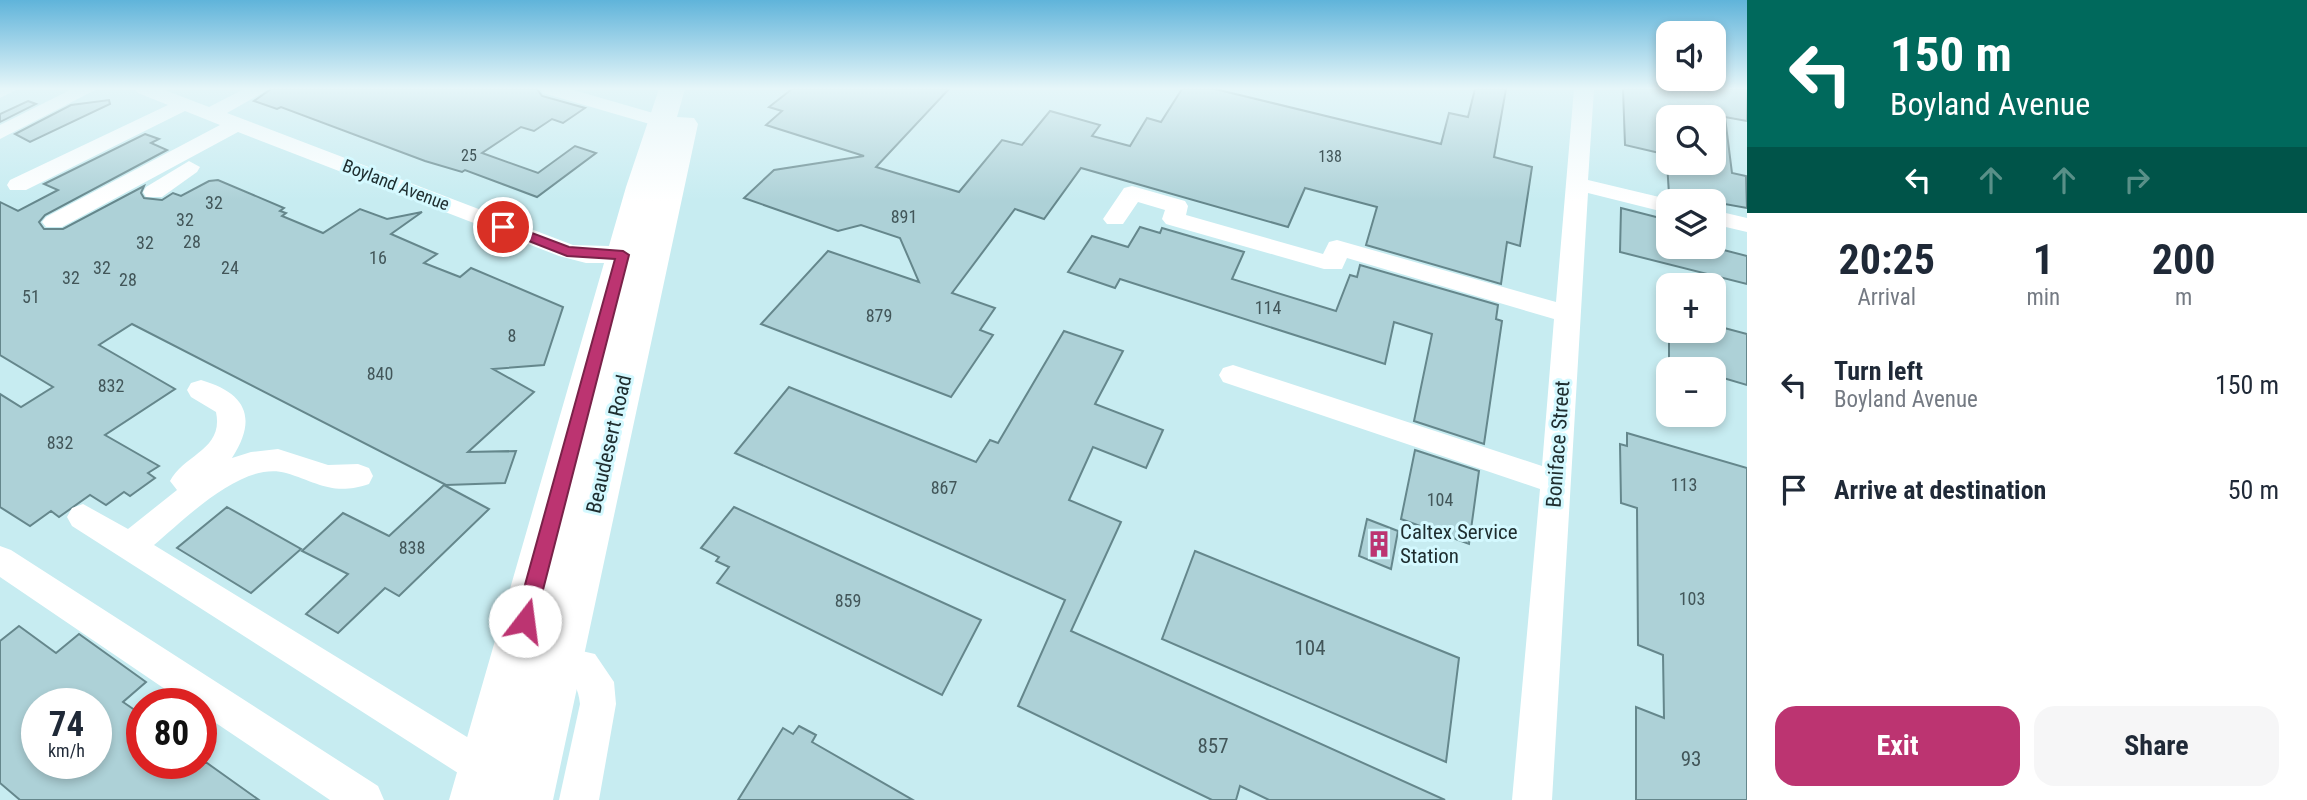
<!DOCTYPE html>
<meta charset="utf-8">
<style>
:root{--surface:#fff;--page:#f6f6f7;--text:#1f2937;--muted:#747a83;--accent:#bc3471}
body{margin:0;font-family:"Roboto Condensed",sans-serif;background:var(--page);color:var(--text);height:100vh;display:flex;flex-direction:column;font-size:26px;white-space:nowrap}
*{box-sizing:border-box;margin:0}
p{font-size:23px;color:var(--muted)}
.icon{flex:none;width:38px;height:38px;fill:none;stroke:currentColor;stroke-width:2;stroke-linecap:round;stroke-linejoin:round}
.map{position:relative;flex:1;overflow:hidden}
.panel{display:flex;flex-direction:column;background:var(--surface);width:560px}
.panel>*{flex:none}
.hud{background:#00695c;color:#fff;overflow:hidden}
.controls{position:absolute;left:1656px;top:21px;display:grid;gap:14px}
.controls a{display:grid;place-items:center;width:70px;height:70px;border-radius:14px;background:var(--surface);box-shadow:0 4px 10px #0003;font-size:35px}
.speed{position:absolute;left:21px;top:688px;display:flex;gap:14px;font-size:35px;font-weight:700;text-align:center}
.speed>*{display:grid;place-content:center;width:91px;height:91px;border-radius:50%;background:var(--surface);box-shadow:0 4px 10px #0003;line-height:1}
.speed small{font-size:18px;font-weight:400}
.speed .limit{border:10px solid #d22;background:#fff;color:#111}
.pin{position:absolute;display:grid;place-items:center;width:60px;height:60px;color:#fff;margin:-30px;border:4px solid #fff;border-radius:50%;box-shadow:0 2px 7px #0007}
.me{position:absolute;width:77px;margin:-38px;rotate:15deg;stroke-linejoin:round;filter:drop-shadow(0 0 5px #0008)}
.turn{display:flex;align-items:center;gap:24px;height:147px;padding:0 28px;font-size:32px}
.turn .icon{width:91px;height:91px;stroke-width:2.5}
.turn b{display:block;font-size:49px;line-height:60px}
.lanes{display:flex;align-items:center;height:66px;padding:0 28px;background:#0003;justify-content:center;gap:35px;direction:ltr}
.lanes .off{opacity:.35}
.eta{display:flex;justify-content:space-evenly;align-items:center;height:119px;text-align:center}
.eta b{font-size:42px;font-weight:700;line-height:49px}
.cta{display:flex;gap:14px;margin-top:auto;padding:14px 28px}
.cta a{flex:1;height:80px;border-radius:21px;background:var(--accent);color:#fff;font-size:28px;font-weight:700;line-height:80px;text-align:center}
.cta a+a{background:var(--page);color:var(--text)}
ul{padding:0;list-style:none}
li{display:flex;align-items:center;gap:21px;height:105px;padding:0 28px}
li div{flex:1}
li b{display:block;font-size:26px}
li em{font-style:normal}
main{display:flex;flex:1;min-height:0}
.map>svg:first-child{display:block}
.building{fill:#add1d7;stroke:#65878c;stroke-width:2;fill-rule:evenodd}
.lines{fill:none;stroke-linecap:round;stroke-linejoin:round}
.minor{fill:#fff;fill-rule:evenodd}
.highway{fill:#fff;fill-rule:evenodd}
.route{fill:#bc3471;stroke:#7a2249;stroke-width:2}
.labels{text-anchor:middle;stroke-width:6;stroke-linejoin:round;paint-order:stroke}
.far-number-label{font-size:16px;fill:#425659}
.far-street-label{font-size:18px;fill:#1e2d2f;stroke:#d4f9ff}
.number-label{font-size:18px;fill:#425659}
.street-label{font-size:21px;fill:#1e2d2f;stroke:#d4f9ff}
.poi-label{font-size:21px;fill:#1e2d2f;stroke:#d4f9ff;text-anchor:start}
.near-number-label{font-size:21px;fill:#425659}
</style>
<main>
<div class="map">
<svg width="1747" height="800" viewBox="0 0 1747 800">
<rect width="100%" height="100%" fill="#c7ecf1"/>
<!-- building -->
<g class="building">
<path d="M271,89H537L542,96L585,108L563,123L552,119L534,131L521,127L482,153L538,173L575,146L596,153L537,197L465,170L462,172L425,161L281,107L277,109L254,101Z"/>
<path d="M792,89H949L876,167L959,192L1002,140L1022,145L1050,111L1100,125L1092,136L1130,146L1147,118L1161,122L1182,89H1215L1441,144L1449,113L1468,117L1475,89H1506L1494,157L1532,167L1520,246L1507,242L1501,284L1366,245L1377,207L1305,188L1288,227L1081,168L1044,219L1015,209L952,293L995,308L980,330L993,335L951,397L761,324L828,251L919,282L900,238L861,225L838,231L744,198L774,170L864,156L766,125L782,111L769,107Z"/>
<path d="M1623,89H1747V121L1725,117L1732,173L1746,176L1747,208L1669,194L1667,163H1713V117H1668V155L1625,145Z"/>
<path d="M109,100L110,104L30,142L15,134L71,105Z"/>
<path d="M28,101L36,104L0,122V114Z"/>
<path d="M145,134L159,139L151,143L167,150L45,215L39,222L44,229H63L144,186L141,193L144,198L162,200L173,193L181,196L209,181L218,180L284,208L280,211L286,213L282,216L323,233L360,209L387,219L422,212L391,234L437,254L424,263L460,277L471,268L563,307L544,365L493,369L534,392L468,452L516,451L505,483L446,485L132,324L99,345L175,389L105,435L159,466L148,473L155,478L130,496L124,492L106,505L90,495L59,517L51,511L30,526L0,507V394L21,407L53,387L0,355V202L18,211L58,190L44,184Z"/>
<path d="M1621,208L1668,220V247H1712L1747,256V284L1620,252Z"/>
<path d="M1140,227L1160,233L1162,228L1244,252L1232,279L1336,311L1350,275L1357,277L1360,265L1498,305L1496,319L1502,321L1484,444L1414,421L1432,334L1394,322L1385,364L1120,279L1115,288L1068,272L1092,236L1128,247Z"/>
<path d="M1713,325L1747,334V385L1713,375V369H1693L1669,362V331H1713Z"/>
<path d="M1064,331L1123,351L1095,404L1163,430L1146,468L1093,447L1069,500L1121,522L1071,631L1445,800H1269L1240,786L1236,800H1212L1018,706L1065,600L735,453L789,387L976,462L990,440L998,443Z"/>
<path d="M1627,433L1747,468V800H1636V707L1664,718L1663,655L1638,645L1637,508L1621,503L1620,444L1627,446Z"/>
<path d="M1415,450L1479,471L1469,544L1401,519Z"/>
<path d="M444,485L489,509L399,596L385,588L338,633L306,614L348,574L302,551L343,513L389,536Z"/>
<path d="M227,507L301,549L251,593L177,548Z"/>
<path d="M734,507L981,620L942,695L717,583L729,567L716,561L719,557L701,548Z"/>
<path d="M1367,519L1398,531L1391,569L1359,556Z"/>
<path d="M1195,551L1459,658L1446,762L1162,639Z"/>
<path d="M19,626L56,653L79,634L146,682L123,702L142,715V763H207L259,800H20L0,783V641ZM37,704H96V763H37Z"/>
<path d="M799,726L816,735L812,742L913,800H738L783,728L793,734Z"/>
</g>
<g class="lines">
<!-- minor -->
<g class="minor">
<path d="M0,89H18L0,98Z"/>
<path d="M72,89H97L0,139V125Z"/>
<path d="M135,89H162L209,107L244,89H269L227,113L573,245L643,247L651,250L655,255L651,260L643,263H586L559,256L238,132L62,227H46L42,222L46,217L220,125L185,111L26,190H10L7,185L10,180L168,105L138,93Z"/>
<path d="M540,89H570L667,117L670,121L660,127L543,93Z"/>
<path d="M1574,89H1594L1588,180L1676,201H1668V213L1588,193L1552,800H1512L1540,489L1223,382L1219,375L1223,368L1233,365L1542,466L1554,319L1347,258L1342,269H1324L1166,224L1162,219L1165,210L1138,202L1123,224H1107L1103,219L1124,188L1132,186L1185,201L1188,206L1186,215L1323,254L1329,242L1337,240L1556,302Z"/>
<path d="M189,161L200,167L197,172L162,197H146L143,192L146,187Z"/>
<path d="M1713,210L1747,218V232L1713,224Z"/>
<path d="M201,380C246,393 258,418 232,458L251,452L278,449L328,465L358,464L369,468L373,476L369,484C333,496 319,483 286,473C243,460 185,519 154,545L498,756L504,769L498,782L485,788L472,782L72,526L67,517L72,508L83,504L128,529L177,490L170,481C184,454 224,450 216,412L191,397L187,390L191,383Z"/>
<path d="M0,546L11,550L378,786L384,800H330L201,713V704H187L0,577Z"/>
<path d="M546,643L595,654L614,682L616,704L599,800H559L580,704C577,671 559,680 534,670L528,659L534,648Z"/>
</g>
<!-- highway -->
<path class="highway" d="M659,89H685L677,117L694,118L698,124L553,800H449L626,187Z"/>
</g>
<!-- sky -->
<linearGradient id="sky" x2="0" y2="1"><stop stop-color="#60b4da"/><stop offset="0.44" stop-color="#e6f6f9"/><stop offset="1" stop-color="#e6f6f9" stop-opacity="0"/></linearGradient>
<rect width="1747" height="201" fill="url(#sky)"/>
<!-- route -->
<path class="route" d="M498,224H508L569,247L623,251L629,255L535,621L532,627L525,629L518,627L515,621L615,259L567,256L498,229Z"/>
<!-- icons -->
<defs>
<symbol id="building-bare" viewBox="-9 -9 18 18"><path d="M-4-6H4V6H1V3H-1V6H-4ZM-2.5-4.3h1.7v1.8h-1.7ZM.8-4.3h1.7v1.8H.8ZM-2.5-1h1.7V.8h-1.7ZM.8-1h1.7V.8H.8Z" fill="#bc3471" stroke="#d4f9ff" stroke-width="2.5" paint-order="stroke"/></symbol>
</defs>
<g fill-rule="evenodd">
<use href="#building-bare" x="1360" y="525" width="38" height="38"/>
</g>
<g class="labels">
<!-- far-number labels -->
<g class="far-number-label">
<text x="469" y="161">25</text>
<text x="1330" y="162">138</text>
</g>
<!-- far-street labels -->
<g class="far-street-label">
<text transform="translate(396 185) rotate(21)" y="6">Boyland Avenue</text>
</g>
<!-- number labels -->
<g class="number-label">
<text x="214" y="209">32</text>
<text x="904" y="223">891</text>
<text x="185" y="226">32</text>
<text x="192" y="248">28</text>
<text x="145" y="249">32</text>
<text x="378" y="264">16</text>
<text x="102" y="274">32</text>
<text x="230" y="274">24</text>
<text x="71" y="284">32</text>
<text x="128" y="286">28</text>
<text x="31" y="303">51</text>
<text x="1268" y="314">114</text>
<text x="879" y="322">879</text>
<text x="512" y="342">8</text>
<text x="380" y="380">840</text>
<text x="111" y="392">832</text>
<text x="60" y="449">832</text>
<text x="1684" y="491">113</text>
<text x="944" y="494">867</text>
<text x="1440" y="506">104</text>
<text x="412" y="554">838</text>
<text x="1692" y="605">103</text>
<text x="848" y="607">859</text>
</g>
<!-- street labels -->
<g class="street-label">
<text transform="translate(609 444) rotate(-77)" y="7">Beaudesert Road</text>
<text transform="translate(1558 444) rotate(-86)" y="7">Boniface Street</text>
</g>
<!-- poi labels -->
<g class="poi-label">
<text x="1400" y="539">Caltex Service<tspan x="1400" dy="24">Station</tspan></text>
</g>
<!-- near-number labels -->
<g class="near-number-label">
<text x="1310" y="655">104</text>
<text x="1213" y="753">857</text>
<text x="1691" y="766">93</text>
</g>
</g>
</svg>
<div class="controls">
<a><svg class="icon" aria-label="sound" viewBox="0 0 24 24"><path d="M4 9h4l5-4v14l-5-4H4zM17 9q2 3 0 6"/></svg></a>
<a><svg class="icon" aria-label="search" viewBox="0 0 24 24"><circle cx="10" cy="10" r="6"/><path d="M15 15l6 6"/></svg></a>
<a><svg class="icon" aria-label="layers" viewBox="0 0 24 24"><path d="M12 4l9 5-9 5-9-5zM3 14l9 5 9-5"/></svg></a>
<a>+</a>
<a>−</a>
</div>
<div class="speed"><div>74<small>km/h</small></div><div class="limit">80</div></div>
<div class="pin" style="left:503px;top:227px;background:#d93025"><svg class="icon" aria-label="arrive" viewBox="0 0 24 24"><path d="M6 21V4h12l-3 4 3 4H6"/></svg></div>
<svg class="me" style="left:525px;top:621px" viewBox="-20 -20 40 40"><circle r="19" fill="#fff"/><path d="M0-13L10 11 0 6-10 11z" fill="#bc3471"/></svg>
</div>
<section class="panel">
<div class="hud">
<div class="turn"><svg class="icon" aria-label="left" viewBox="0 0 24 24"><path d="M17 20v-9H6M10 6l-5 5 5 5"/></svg><div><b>150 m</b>Boyland Avenue</div></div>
<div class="lanes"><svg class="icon" aria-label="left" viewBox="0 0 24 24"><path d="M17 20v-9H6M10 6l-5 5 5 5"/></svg><svg class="icon off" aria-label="ahead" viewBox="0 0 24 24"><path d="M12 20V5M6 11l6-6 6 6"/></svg><svg class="icon off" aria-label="ahead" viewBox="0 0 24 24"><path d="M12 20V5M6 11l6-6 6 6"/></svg><svg class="icon off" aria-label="right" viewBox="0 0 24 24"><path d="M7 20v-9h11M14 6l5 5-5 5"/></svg></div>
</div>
<div class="eta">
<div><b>20:25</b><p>Arrival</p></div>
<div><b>1</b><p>min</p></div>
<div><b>200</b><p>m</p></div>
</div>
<ul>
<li><svg class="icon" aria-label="left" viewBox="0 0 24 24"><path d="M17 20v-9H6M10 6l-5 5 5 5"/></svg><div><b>Turn left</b><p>Boyland Avenue</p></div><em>150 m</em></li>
<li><svg class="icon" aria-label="arrive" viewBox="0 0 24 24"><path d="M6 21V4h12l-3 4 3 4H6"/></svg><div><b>Arrive at destination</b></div><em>50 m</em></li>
</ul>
<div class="cta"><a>Exit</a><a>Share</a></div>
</section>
</main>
